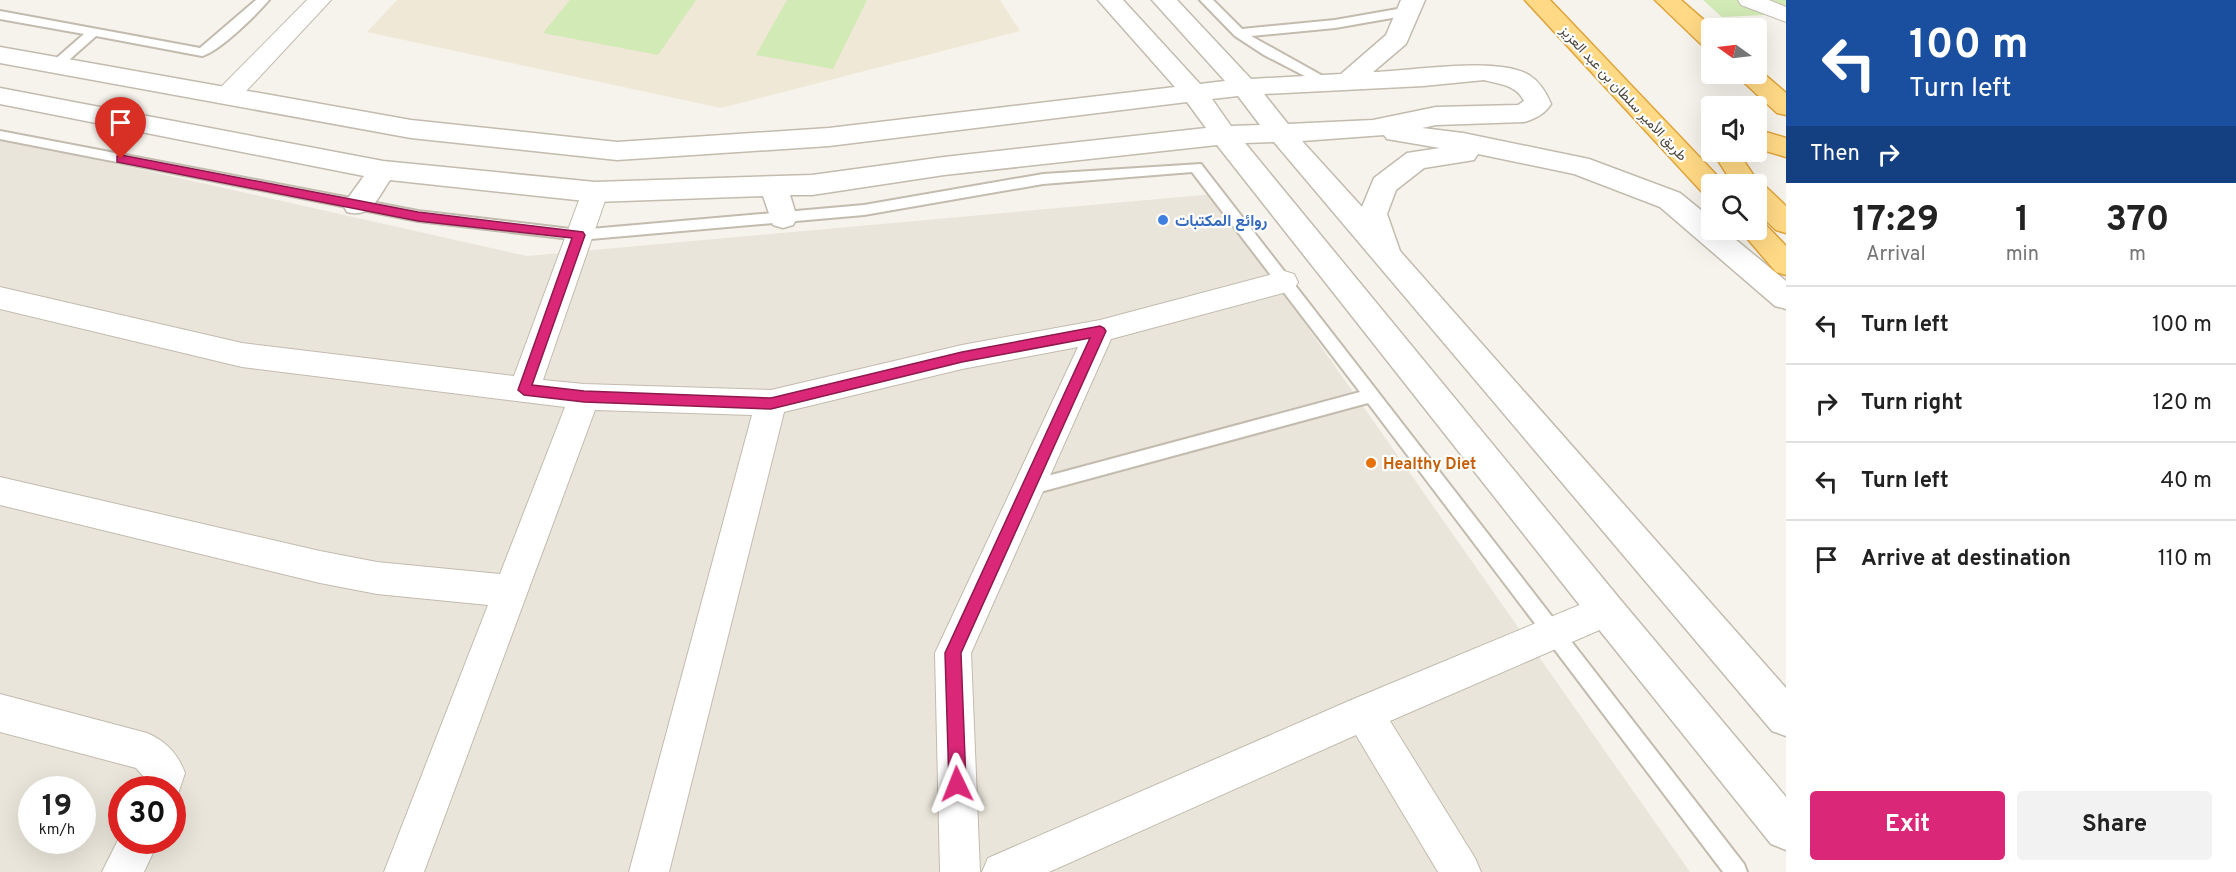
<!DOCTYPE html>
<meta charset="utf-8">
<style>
:root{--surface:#fff;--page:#f2f2f2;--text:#222;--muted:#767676;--line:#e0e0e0;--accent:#db2777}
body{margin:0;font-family:Overpass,Vazirmatn,sans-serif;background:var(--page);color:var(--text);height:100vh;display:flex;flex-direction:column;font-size:22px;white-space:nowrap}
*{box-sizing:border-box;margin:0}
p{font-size:20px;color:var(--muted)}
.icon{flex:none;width:33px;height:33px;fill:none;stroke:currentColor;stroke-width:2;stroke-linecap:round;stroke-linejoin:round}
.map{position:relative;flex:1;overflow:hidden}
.details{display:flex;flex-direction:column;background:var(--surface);width:450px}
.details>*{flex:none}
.banner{background:#1a4fa0;color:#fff;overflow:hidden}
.needle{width:39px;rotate:284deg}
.fabs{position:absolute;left:1701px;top:18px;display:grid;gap:12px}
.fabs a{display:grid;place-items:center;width:66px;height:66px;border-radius:6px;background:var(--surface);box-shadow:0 6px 24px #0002;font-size:30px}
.speed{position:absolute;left:18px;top:776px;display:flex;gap:12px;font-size:30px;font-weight:700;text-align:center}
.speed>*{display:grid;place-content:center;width:78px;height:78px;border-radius:50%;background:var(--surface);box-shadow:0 6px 24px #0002;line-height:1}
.speed small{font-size:15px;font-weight:400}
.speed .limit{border:9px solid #d22;background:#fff;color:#111}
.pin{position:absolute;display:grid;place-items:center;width:51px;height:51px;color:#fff;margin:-62px -26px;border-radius:50% 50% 50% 0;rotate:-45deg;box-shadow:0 0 6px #0007}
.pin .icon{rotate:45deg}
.me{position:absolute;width:66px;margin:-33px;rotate:358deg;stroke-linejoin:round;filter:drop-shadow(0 0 4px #0008)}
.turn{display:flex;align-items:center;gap:21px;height:126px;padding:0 24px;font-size:27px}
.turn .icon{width:78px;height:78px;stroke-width:2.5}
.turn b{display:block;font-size:42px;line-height:51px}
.then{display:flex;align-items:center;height:57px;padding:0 24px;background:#0003;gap:12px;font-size:22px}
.eta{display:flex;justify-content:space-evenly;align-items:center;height:102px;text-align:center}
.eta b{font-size:36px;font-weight:700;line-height:42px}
.cta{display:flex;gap:12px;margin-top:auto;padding:12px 24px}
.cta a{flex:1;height:69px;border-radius:6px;background:var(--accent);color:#fff;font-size:24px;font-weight:700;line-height:69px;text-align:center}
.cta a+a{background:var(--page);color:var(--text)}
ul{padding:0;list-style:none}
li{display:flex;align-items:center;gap:18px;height:78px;padding:0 24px;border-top:2px solid var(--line)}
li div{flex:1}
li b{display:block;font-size:22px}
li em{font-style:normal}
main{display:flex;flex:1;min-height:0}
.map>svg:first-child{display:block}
.residential{fill:#eae5da;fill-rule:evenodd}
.education{fill:#efe8d6}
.green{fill:#d2eab5}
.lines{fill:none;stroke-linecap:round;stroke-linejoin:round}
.service-casing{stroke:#c2bbae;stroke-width:4}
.minor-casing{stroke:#c2bbae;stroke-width:2}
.tertiary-casing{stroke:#c2bbae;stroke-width:3}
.trunk-casing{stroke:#e0a43c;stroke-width:3}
.service{fill:#fff;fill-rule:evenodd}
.minor{fill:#fff;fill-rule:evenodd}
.tertiary{fill:#fff;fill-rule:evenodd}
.trunk{fill:#ffd985;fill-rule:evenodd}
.route{fill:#db2777;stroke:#8e194d;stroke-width:1.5}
.shop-dot{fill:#3f7fe0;stroke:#fff;stroke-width:2}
.food-dot{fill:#e8710a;stroke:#fff;stroke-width:2}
.labels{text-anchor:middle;stroke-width:4.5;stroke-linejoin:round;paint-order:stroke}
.far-street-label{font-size:14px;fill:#4b4439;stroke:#fff}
.shop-label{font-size:16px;font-weight:bold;fill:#366cbe;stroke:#fff;text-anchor:start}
.food-label{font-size:16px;font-weight:bold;fill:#c56008;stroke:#fff;text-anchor:start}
</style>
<main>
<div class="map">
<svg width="1786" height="872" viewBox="0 0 1786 872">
<rect width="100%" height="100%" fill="#f6f3ec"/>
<!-- residential -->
<path class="residential" d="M0,138L527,256L1214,194L1690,872H0ZM32,789H82V840H32ZM122,789H172V840H122Z"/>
<!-- education -->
<path class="education" d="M397,0H1000L1020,31L721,108L367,32Z"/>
<!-- green -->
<g class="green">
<path d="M570,0H696L658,55L543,33Z"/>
<path d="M787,0H867L833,69L756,55Z"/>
<path d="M1703,0H1786V14L1722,17Z"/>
</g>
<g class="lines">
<defs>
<g id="service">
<path d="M256,0H269C256,15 220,51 202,56L96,36L60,68H52L50,65L52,62L84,34L0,19V11L200,48Z"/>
<path d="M1200,0H1213L1242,29L1335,20L1409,7L1415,11L1409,15L1335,28L1251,36L1330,80L1332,83L1326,87L1264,55L1235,36Z"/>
<path d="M0,131L418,211L579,230L864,205L1043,174L1201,164L1744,864L1747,872H1723L1368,403L1029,495L1023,493L1020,488L1023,483L1029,481L1360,392L1192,172L1043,184L864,215L579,240L418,221L0,139Z"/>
</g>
<g id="minor">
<path d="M307,0H331L236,102L227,104L218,102L215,96L218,90Z"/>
<path d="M1738,0H1769L1786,7V22L1741,5Z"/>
<path d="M595,183L604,185L608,192L543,380L584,384L771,390L962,345L1100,320L1284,271L1294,274L1298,282L1294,290L1111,339L971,653L980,872H940L935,653L1078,347L962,369L784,412L669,872H629L752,415L595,410L424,872H384L488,605L377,594L320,583L0,505V477L320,551L377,562L500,574L565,407L242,367L0,309V287L242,343L514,376L582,192L586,185Z"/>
<path d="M1606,594L1618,598L1624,610L1618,622L1390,721L1475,858L1481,872H1438L1356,735L1049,872H982L988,858L1351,700Z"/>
<path d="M0,694L147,733C166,741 178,754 185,773L175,803L172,804V789H142L145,778L136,768L0,732Z"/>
<path d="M122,832V840H159L144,872H102Z"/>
</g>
<path id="tertiary" d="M1098,0H1123L1200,84L1225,81L1152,0H1177L1251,79L1341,74L1386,35L1401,0H1425L1406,44L1373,72C1411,71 1498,56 1529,75C1540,82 1546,92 1551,104C1545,114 1535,119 1524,122L1436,125L1422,128L1463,133L1589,159L1680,193L1712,219V230H1724L1786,281V309L1775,306L1660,207L1574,174L1478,154L1474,160L1424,168L1396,190L1387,214L1400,251L1786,688V736L1772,731L1274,142L1245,143L1619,598L1786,797V850L1771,844L1593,622L1217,145L944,175L812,195H790L797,218L793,225L783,228L773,225L763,196L595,202L390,180C378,197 371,219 347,212L343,205L364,176L0,104V88L383,161L595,182L812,175L944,157L1206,128L1187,102L829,146L617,160L411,138L0,63V47L411,120L617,142L829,128L1175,87ZM1484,80C1499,84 1517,85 1524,101L1518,105L1436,107L1373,120L1288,124L1264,94L1423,86ZM1238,96L1260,125L1231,126L1212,99ZM1384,135L1387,139L1440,148L1407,153L1374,178L1362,207L1302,141Z"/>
<g id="trunk">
<path d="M1525,0H1550L1725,184H1712V194L1702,192Z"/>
<path d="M1655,0H1681L1713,28L1712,48L1703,46Z"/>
<path d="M1757,68L1786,93V115L1777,113L1735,74H1756Z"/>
<path d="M1756,129L1786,138V157L1756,148Z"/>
<path d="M1712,151L1738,152L1760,185L1766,187L1786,206V233L1776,230L1756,211V184H1733Z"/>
<path d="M1756,220L1764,223L1786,246V275L1776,272L1740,230H1756Z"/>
</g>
</defs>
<!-- service casing -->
<use href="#service" class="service-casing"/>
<!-- minor casing -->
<use href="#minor" class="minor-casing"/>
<!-- tertiary casing -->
<use href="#tertiary" class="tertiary-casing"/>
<!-- trunk casing -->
<use href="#trunk" class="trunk-casing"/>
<!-- service -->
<use href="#service" class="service"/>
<!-- minor -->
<use href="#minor" class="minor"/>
<!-- tertiary -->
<use href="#tertiary" class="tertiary"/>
<!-- trunk -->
<use href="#trunk" class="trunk"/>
</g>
<!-- route -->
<path class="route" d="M121,155L418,212L583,232L585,235L532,385L584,391L771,398L962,352L1100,326L1104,328L1106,331L961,653L966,784L963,790L957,793L952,790L949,784L945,653L1090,338L962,362L771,409L584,402L524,395L518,390L572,238L418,221L117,162V156Z"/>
<!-- markers -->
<circle class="shop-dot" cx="1163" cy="220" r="6"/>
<circle class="food-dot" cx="1371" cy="463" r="6"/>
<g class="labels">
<!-- far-street labels -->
<g class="far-street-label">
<text transform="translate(1624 93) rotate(47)" y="5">طريق الأمير سلطان بن عبد العزيز</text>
</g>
<!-- shop labels -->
<g class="shop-label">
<text x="1175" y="226">روائع المكتبات</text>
</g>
<!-- food labels -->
<g class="food-label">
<text x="1383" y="469">Healthy Diet</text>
</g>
</g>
</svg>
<div class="fabs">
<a><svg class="needle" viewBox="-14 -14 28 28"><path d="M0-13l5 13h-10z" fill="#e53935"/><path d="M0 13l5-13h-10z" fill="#767676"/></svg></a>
<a><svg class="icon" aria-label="sound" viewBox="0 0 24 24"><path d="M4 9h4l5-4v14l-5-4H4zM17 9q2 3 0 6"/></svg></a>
<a><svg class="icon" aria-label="search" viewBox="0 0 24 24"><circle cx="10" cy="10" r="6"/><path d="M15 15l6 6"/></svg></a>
</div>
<div class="speed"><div>19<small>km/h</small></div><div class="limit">30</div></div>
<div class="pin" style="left:121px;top:159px;background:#d93025"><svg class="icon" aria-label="arrive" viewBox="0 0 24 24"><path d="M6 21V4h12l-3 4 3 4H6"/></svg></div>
<svg class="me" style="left:957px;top:784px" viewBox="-20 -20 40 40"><path d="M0-17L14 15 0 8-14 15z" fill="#db2777" stroke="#fff" stroke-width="4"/></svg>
</div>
<section class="details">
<div class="banner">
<div class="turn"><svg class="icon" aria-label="left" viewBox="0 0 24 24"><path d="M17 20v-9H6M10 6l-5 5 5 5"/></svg><div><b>100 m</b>Turn left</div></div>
<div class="then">Then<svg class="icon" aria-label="right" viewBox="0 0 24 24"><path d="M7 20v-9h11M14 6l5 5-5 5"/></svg></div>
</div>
<div class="eta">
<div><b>17:29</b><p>Arrival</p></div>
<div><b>1</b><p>min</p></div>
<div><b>370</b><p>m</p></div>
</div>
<ul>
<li><svg class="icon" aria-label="left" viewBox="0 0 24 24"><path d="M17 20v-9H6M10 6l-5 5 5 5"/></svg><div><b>Turn left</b></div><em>100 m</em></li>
<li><svg class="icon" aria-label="right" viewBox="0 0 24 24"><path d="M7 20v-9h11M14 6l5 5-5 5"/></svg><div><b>Turn right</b></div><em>120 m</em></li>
<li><svg class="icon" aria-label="left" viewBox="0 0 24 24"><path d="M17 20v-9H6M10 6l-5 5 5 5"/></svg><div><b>Turn left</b></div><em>40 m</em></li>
<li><svg class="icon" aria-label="arrive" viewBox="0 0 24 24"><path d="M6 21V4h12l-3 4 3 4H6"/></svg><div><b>Arrive at destination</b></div><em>110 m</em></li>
</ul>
<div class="cta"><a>Exit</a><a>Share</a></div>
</section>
</main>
